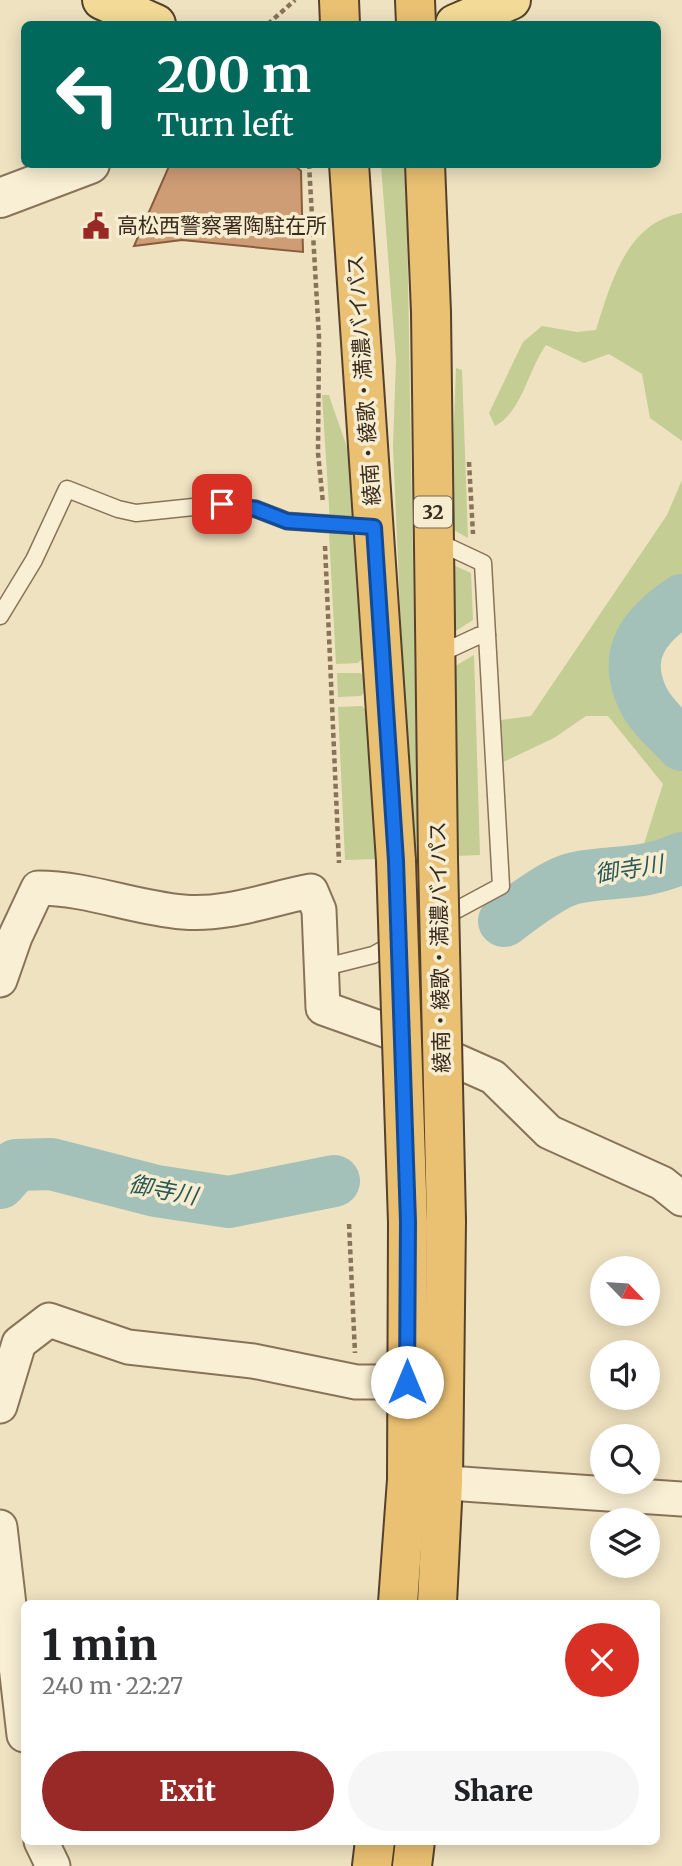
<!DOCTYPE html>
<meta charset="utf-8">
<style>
:root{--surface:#fff;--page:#f6f6f6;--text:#202124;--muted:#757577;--accent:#992926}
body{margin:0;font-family:Merriweather,"Noto Sans JP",serif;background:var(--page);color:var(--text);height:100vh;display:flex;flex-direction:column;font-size:26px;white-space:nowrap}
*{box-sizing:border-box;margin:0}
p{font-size:23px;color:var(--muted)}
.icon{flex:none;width:38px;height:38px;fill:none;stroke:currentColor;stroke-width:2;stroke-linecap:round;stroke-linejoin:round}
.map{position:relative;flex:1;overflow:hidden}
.sheet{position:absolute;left:21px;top:1600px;width:639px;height:245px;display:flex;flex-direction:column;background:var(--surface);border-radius:10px;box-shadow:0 4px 18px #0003}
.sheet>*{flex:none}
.hud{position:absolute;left:21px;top:21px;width:640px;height:147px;border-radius:10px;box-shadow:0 4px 18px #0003;background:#00695c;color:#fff;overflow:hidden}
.needle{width:46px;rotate:115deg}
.buttons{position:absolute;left:590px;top:1256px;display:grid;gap:14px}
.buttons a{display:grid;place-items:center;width:70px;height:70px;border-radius:50%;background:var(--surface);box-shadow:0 4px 18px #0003;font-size:35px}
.pin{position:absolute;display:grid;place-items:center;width:60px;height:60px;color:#fff;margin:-30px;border-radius:14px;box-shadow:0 4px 10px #0006}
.me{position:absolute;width:77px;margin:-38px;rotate:0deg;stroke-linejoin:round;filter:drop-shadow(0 0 5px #0008)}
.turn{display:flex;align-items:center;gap:24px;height:147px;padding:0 21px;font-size:32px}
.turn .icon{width:91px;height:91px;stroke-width:2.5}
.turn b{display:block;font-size:49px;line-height:60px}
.round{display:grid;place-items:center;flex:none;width:74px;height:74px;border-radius:37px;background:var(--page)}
.summary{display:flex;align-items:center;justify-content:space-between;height:119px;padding:0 21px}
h1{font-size:42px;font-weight:800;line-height:52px}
.cta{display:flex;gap:14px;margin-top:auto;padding:14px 21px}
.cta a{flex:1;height:80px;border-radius:42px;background:var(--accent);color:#fff;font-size:28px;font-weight:800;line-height:80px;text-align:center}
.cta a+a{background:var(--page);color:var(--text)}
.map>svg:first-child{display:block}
.green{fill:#c4cd94}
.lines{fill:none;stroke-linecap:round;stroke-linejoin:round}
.river{stroke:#a3c1b9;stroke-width:52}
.building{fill:#ce9d75;stroke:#885d3d;stroke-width:2}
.service-casing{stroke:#887358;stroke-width:19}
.minor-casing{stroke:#887358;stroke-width:37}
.tertiary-casing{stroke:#887358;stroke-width:42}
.primary-casing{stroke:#56412c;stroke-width:42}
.trunk-casing{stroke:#56412c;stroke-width:42}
.path{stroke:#887358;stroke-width:4.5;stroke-dasharray:5 3.5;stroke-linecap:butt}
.service{stroke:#f9efd4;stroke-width:16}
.minor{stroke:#f9efd4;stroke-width:33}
.tertiary{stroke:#f9efd4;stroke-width:38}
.primary{stroke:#f3da97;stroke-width:38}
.trunk{stroke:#eac072;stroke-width:38}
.trunk-bridge-casing{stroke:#56412c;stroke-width:42;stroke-linecap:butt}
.trunk-bridge{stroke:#eac072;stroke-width:38}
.route-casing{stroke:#114b97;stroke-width:18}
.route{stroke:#1a73e8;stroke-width:12}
.labels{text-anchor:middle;stroke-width:7;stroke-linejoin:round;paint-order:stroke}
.shield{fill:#f6ecd0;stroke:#716452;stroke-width:2}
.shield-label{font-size:19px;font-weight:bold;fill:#382a1c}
.poi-label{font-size:21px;fill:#382a1c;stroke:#f6ecd0;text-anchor:start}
.street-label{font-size:21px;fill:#382a1c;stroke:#f6ecd0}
.water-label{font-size:23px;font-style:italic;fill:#2b5856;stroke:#f6ecd0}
</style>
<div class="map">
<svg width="682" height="1866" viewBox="0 0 682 1866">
<rect width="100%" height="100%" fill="#efe2c0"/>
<!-- green -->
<g class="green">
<path d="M381,165H406L418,859H411L393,447L396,360Z"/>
<path d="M682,213V441L650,418L642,374L609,354L584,363L546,345C528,370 522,412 495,426L489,413L523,342L542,326L577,332L596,330C611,283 626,223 682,213Z"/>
<path d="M456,368L462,370L468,538L450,528Z"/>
<path d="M322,395H329C338,426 370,493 352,521L330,522Z"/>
<path d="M682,480V592L635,630L629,660L637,702L682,756V837L677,854L659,863L643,847L663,784L608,716H586L554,738L501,763V720L531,716L667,515Z"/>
<path d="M353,532L361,539L365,655L358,663L336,664L329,533Z"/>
<path d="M449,563L471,573L473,620L451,634Z"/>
<path d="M474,655L480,855L455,856L450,669Z"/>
<path d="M337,673H360L367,678V688L361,696L338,697Z"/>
<path d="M362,706L369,713L376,859L345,860L338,707Z"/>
</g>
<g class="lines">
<!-- river -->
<g class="river">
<path d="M682,600C645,625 621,653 643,699C651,716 670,732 682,745"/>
<path d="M504,921C521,908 555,882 575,878C615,870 642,876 682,858"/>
<path d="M0,1183L16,1165L51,1164L156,1191L229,1202L334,1181"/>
</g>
</g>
<!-- building -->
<path class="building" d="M170,164H293L301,171L303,252L182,240L134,246Z"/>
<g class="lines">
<defs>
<g id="service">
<path d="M436,541L483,563L487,635"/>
<path d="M0,616L34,560L67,489L118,509L136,513L222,504L256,509L287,521L374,527"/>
<path d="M321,968L373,955L501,886L487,635L478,636L437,655"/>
</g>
<g id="minor">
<path d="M0,980L15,937L38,888C88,888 134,908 183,912C227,916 268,899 311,891L319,910L323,1008L396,1034L493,1077L549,1132L662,1183L682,1199"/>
<path d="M0,1406L19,1343L49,1320L128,1347L253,1361L356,1382H407"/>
<path d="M419,1481L682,1499"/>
<path d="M0,1527L24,1735"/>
<path d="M41,1841L53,1866"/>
</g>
<path id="tertiary" d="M0,198L90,164"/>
<g id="primary">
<path d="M102,0L156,24"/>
<path d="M455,24L511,0"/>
</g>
<g id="trunk">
<path d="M339,0L340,24"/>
<path d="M415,0L416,24"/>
<path d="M349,164L396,861"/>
<path d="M425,164L431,312L438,859"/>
<path d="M398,1603L407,1480L408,1222"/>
<path d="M437,1603L443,1482L446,1221"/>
<path d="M372,1866L375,1841"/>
<path d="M412,1866L415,1841"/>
</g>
</defs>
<!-- service casing -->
<use href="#service" class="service-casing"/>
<!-- minor casing -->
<use href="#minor" class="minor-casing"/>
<!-- tertiary casing -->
<use href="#tertiary" class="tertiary-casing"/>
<!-- primary casing -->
<use href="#primary" class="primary-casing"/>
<!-- trunk casing -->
<use href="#trunk" class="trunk-casing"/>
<!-- path -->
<g class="path">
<path d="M268,24L295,0"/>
<path d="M309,164L319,338L318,453L323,503"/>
<path d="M469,462L473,534"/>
<path d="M325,546L339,863"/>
<path d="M349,1224L355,1353"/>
</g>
<!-- service -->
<use href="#service" class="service"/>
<!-- minor -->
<use href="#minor" class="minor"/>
<!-- tertiary -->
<use href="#tertiary" class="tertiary"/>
<!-- primary -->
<use href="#primary" class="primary"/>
<!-- trunk -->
<use href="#trunk" class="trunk"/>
<defs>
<g id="trunk-bridge">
<path d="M438,859L446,1221"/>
<path d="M396,861L408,1222"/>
</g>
</defs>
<!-- trunk-bridge casing -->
<use href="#trunk-bridge" class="trunk-bridge-casing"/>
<!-- trunk-bridge -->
<use href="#trunk-bridge" class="trunk-bridge"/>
</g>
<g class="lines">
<defs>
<path id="route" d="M222,504L256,509L287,521L374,527L396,861L408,1222L407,1382"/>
</defs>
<!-- route casing -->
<use href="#route" class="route-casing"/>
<!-- route -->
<use href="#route" class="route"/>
</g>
<!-- icons -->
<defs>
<symbol id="civic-bare" viewBox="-9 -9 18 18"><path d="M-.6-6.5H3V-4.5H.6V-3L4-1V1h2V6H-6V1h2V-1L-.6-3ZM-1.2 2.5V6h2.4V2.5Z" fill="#992926" stroke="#f6ecd0" stroke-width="2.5" paint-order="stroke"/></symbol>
</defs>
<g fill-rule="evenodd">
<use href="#civic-bare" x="77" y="207" width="38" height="38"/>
</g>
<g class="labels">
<!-- shield labels -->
<rect class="shield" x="414" y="496.5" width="38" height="31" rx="5"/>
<g class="shield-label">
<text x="433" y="519">32</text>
</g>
<!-- poi labels -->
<g class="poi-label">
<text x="117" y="233">高松西警察署陶駐在所</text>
</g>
<!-- street labels -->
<g class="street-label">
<text transform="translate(364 380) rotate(-94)" y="7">綾南・綾歌・満濃バイパス</text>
<text transform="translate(440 947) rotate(-91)" y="7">綾南・綾歌・満濃バイパス</text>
</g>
<!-- water labels -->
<g class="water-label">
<text transform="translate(629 869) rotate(-9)" y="8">御寺川</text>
<text transform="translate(163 1190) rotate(11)" y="8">御寺川</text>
</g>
</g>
</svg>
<div class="buttons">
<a><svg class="needle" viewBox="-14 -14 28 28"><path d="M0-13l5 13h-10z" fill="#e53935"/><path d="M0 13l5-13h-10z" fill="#757577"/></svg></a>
<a><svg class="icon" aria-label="sound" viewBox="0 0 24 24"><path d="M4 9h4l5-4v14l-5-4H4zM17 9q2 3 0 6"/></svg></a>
<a><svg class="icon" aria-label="search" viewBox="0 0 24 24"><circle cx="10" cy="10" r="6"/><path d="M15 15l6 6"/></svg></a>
<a><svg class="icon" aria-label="layers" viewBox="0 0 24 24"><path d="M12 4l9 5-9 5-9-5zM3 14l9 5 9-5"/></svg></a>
</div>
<div class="pin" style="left:222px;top:504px;background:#d93025"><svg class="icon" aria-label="arrive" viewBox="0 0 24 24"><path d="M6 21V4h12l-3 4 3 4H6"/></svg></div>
<svg class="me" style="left:407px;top:1382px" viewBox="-20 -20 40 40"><circle r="19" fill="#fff"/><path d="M0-13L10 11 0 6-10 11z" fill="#1a73e8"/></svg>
<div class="hud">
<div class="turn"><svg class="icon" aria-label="left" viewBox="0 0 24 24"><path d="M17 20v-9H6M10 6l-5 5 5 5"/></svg><div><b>200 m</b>Turn left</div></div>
</div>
<section class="sheet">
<div class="summary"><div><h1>1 min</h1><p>240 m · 22:27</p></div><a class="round" style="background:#d93025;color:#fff"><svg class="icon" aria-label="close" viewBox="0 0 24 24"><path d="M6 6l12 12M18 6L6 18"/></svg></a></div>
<div class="cta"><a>Exit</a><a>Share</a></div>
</section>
</div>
